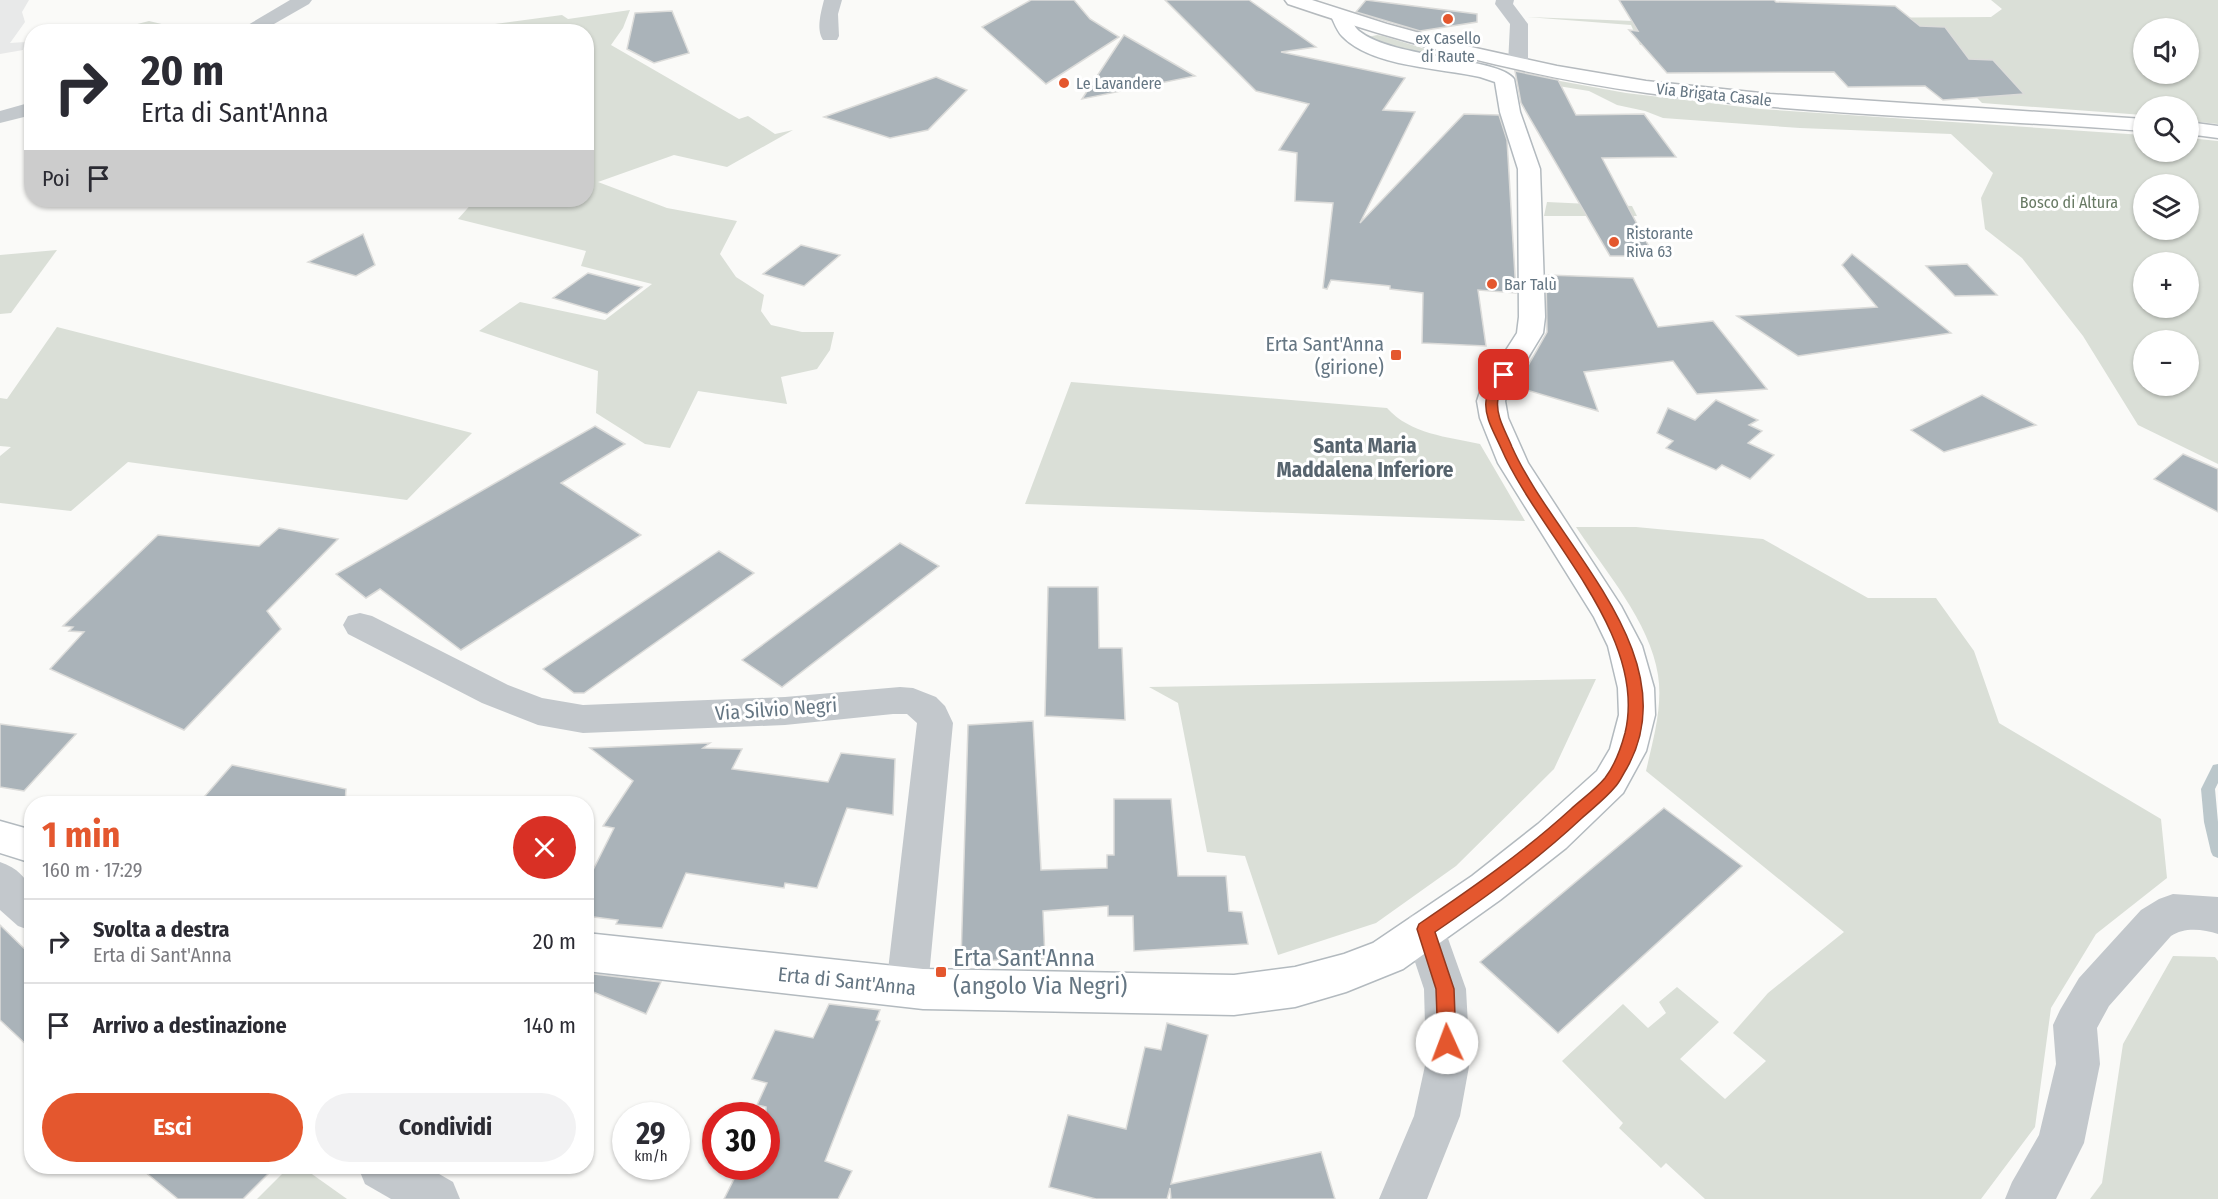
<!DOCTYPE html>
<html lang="it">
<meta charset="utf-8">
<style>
:root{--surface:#fff;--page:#f2f2f3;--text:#2b2b33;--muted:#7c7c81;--line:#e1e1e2;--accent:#e4572e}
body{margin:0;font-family:"Fira Sans Condensed",sans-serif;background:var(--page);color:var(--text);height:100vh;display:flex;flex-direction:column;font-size:22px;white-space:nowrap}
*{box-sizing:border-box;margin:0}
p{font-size:20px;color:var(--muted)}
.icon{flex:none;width:33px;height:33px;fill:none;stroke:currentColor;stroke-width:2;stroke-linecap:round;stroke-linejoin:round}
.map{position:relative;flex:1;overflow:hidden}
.panel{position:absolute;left:24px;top:796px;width:570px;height:378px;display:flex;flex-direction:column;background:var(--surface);border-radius:24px;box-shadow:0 2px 4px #0004}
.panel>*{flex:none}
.top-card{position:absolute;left:24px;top:24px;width:570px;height:183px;border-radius:24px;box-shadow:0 2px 4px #0004;background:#fff;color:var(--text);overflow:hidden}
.buttons{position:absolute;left:2133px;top:18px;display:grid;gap:12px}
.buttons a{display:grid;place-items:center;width:66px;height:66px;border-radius:50%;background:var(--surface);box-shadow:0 2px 4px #0004;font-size:30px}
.speed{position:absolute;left:612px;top:1102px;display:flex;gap:12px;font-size:30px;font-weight:700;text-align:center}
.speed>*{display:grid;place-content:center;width:78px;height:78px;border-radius:50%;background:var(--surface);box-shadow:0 2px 4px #0004;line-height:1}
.speed small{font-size:15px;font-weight:400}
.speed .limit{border:9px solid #d22;background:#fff;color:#111}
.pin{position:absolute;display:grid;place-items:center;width:51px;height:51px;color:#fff;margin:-26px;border-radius:12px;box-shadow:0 3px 9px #0006}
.me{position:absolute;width:66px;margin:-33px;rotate:358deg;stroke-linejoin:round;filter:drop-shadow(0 0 4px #0008)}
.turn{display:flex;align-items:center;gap:21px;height:126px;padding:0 18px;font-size:27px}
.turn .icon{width:78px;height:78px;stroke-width:2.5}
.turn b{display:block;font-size:42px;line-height:51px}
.then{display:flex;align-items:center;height:57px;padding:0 18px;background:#0003;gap:12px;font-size:22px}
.round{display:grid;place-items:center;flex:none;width:63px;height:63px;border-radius:32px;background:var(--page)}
.overview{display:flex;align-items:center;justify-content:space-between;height:102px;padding:0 18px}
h1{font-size:36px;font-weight:700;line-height:45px;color:var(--accent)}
.button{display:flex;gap:12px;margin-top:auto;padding:12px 18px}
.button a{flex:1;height:69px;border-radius:36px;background:var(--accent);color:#fff;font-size:24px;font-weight:700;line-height:69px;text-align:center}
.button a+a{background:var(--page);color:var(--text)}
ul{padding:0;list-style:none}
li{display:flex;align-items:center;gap:18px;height:84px;padding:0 18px;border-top:2px solid var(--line)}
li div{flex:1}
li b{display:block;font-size:22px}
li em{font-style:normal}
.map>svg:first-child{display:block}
.built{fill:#e8e9e9}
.green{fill:#dadfd7;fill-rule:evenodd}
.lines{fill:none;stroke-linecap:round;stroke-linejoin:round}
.stream{fill:#bbc7cb;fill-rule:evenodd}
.building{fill:#aab3b9;stroke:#dcdcda;stroke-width:1.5}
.secondary-casing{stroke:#b3babf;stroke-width:3}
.primary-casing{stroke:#b5babe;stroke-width:3}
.street{fill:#c3c8cc;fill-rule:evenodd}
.secondary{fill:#fff;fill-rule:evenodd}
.primary{fill:#fff;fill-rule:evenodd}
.route{fill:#e4572e;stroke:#94391e;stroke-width:1.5}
.poi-dot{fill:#e4572e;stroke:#fff;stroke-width:2}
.labels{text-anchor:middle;stroke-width:6;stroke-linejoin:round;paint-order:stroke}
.far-poi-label{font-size:16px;fill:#657683;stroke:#fff;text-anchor:start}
.far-street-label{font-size:16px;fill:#657683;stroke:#fff}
.far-park-label{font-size:16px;fill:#687a64;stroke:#fff}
.poi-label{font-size:20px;fill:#657683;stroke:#fff;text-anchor:end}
.street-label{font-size:20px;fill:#657683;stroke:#fff}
.neighbourhood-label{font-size:21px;font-weight:bold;fill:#57646e;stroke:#fff}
.near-poi-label{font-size:24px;fill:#657683;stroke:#fff;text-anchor:start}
</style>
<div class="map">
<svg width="2218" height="1199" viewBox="0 0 2218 1199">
<rect width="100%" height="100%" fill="#fafaf8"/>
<!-- built -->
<path class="built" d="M0,0H29L22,12L25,22L10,43L25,42L23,50L0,54Z"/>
<!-- green -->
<g class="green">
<path d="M1991,0H2218V124L2189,121L2188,106H2144L2143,115L1982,103L1919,39L1640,45L1631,25L1527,17L1687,23L1831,18L1991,17L2002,9ZM2144,28H2188V74H2144Z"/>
<path d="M630,10L623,28L611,45L739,119L748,116L775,134L793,130L727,167L674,155L598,182L667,208L737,221L720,254L736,277L764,295L761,311L771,325L802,332H834L830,350L817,369L781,377L787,404L698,391L670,448L645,444L596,413L598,371L479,331L520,302L605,320L652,284L581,266L586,251L458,219L475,200H586V32L499,31L495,24L562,15L568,19Z"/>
<path d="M149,21L191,31H101L107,28L114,30Z"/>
<path d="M1377,35L1383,36L1432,51L1429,56L1383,47L1368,37Z"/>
<path d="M1516,73L1626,93L1760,109L2143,135L2144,152H2188L2189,138L2218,141V464L2138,425L2083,336L2022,258L1985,229L1981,198L1993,173L1951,134L1800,128L1663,118L1645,111L1617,105L1589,91L1521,80ZM2144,184H2188V230H2144ZM2144,262H2188V308H2144ZM2144,340H2188V386H2144Z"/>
<path d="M1547,202L1632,206L1637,216H1544Z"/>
<path d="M57,250L11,313L0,314V255Z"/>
<path d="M57,327L472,433L407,500L128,462L71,511L0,503V456L11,447L0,446V398L7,399Z"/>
<path d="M1071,382L1387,408C1410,434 1448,437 1480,444L1525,521L1025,504Z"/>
<path d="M1576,527H1636L1763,539L1868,598H1936L1974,651L1999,723L2161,819L2167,878L2096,934L2051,1008L2035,1127L1981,1199H1705L1666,1163L1661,1168L1619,1128L1623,1123L1562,1061L1623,1004L1648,1028L1666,1013L1659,1002L1677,987L1719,1022L1680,1059L1725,1099L1766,1061L1733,1033L1768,993L1844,932L1646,771C1653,740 1663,707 1658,675C1650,622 1605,571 1576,527Z"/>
<path d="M1596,679L1554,769L1456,866L1376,923L1278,955L1245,856L1207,852L1178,703L1149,687Z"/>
<path d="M2173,956L2215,957L2218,961V1199H2090L2102,1183L2123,1044Z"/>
<path d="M289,1167H302L347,1199H257Z"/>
</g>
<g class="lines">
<!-- stream -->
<path class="stream" d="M2218,764V783L2215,789L2218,822V858L2213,856L2211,852L2204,822L2201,789L2213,765Z"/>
</g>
<!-- building -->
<g class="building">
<path d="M1031,0H1074L1090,19L1119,37L1046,84L982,27Z"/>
<path d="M1165,0H1249L1316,47L1281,52L1405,78L1383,110L1415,112L1360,223L1464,114L1499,115L1507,140L1516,293L1478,290L1486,346L1422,343L1423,293L1390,289V286L1331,280L1327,289L1323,288L1333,203L1295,201L1297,153L1279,150L1309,104L1256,91Z"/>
<path d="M1366,0L1477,14V22L1420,31L1356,12Z"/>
<path d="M1619,0H1774L1776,2L1895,6L1920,26L1945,27L1969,59L1993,60L2024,94L1943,100L1925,86L1848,87L1834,72L1667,73L1629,30L1638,31Z"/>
<path d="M672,11L689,53L654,63L627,49L635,13Z"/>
<path d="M1124,35L1195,76L1082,99Z"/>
<path d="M1515,71L1558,80L1576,115L1644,114L1676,157L1602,158L1654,256H1610L1521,103Z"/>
<path d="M936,77L967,90L928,130L890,138L824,117Z"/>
<path d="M363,234L375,265L356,276L308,262Z"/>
<path d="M801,245L840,255L804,286L763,274Z"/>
<path d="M1852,254L1951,333L1798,356L1737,316L1877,307L1842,265Z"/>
<path d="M1967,264L1997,295L1955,296L1926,266Z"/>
<path d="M588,273L642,287L607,314L553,298Z"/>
<path d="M1546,275L1633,278L1658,327L1713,321L1767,389L1697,394L1673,361L1584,372L1598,411L1516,387L1547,332Z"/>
<path d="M1982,395L2036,425L1944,452L1911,430Z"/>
<path d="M1716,400L1758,420L1749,425L1762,431L1748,443L1774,455L1750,479L1722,465L1716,470L1666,448L1673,441L1657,433L1668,408L1695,420Z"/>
<path d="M595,426L625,444L561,483L641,535L461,650L380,589L366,598L336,574Z"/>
<path d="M2183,454L2218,469V512L2154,479Z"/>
<path d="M279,528L338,539L267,611L281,629L184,730L50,669L84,632L69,631L73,627L63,626L158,535L259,546Z"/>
<path d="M900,543L939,566L782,687L742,660Z"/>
<path d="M719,551L754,573L584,693H574L543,669Z"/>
<path d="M1048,587H1098L1099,648H1122L1125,720L1045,716Z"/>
<path d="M1033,721L1041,870L1107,868V855H1114V799H1171L1178,876H1226L1229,911L1242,912L1248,944L1134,951L1133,916H1108V906L1043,911L1045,959L961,961L968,725Z"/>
<path d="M0,724L76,734L24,791L0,787Z"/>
<path d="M710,743L703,748L742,749L732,769L828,782L841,753L895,759L893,815L847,808L817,888L785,883L784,888L686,873L662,928L616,924L618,920L586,916V884L614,828L603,826L633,781L590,748Z"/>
<path d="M232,765L346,789L345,804H198Z"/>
<path d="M1664,808L1742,866L1558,1033L1480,962Z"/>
<path d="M0,925L32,956V1050L0,1020Z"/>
<path d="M586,973L652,981L661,982L646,1014L586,989Z"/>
<path d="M829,1004L880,1010L876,1020L880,1021L825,1161L852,1171L838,1199H724L740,1167H766V1107L757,1105L767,1083L752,1079L775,1030L813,1038Z"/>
<path d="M1167,1023L1208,1035L1171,1184L1321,1152L1335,1199H1171L1170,1188L1167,1199H1096L1049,1187L1068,1115L1126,1129L1145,1047L1161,1050Z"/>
<path d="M139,1167H275L243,1199H178Z"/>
</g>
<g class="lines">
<defs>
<g id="secondary">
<path d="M1340,11L1346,12C1351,18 1354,27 1359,31C1394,59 1499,57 1514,79L1520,112L1540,169L1545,317L1543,333L1509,389L1505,401L1508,418L1528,463L1621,606L1642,646L1654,688L1655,715L1646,751L1623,793L1566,848L1500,900L1403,969L1346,992L1295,1007L1234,1015L923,1009L586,971V933L923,969L1234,975L1295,967L1344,954L1373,943L1472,876L1538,824L1597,771L1610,749L1619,715L1618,688L1608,646L1594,617L1498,463L1480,418L1477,401L1481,389L1517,333L1519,317L1518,169L1500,112L1495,82L1480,77C1441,68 1371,67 1342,36C1337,31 1334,22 1331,16L1334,12Z"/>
<path d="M0,821L32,830V863L0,853Z"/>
</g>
<g id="primary">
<path d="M1285,0H1312L1387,24L1471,47L1557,66L1646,81L1770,94L2144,119V131C1978,118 1812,116 1647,93C1525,76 1405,44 1288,4Z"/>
<path d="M2188,122L2218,126V138L2188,134Z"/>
</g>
</defs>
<!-- secondary casing -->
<use href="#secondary" class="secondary-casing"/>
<!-- primary casing -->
<use href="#primary" class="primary-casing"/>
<!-- street -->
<g class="street">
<path d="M290,0H312L309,4L260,32H236Z"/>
<path d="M824,0H842L838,14L839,36L837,40H823C816,29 821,12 824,0Z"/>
<path d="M1496,0H1514L1513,4L1528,24V64L1525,68H1511L1508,64L1510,24L1495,4Z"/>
<path d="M32,102V115L0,123V111Z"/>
<path d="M360,613L372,616L508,685L542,698L583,705L785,697L900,687L913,688L936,697L945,706L953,723L928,987L922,1001L907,1007L892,1001L886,987L917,723L907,714H893L785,725L583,733L538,725L482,703L348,634L343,625L348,616Z"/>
<path d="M0,862C36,875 32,898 32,931L18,926L0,910Z"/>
<path d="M2173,894L2218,897V934C2203,929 2184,927 2171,936L2109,1006L2097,1028L2100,1064L2084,1143L2056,1199H2005L2012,1182L2039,1135L2056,1064L2053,1025L2060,1010L2079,978L2141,910L2159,899Z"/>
<path d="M1425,911L1440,916L1466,989L1470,1061L1460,1116L1427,1199H1379L1414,1116L1426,1061L1424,989L1404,929L1410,916Z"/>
<path d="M358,1167H427L453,1182L460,1199H391L365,1184Z"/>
</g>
<!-- secondary -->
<use href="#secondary" class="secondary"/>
<!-- primary -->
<use href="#primary" class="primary"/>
</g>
<!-- route -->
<path class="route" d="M1504,372L1510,375C1505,383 1499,390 1498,399C1495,415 1506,432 1512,447C1554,542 1690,656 1627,768C1623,774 1620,782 1615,787C1606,798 1593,808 1582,818C1536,861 1486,897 1435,932L1454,989L1456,1043L1453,1049L1447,1052L1440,1049L1438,1043L1436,989L1417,929L1419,924C1472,888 1524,852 1571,809C1582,799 1596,789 1605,778C1615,765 1621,748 1625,733C1649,634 1538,534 1501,448C1495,434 1484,417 1486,401C1487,390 1494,381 1500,373Z"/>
<!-- markers -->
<g class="poi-dot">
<circle cx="1448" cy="19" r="6"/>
<circle cx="1064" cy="83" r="6"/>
<circle cx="1614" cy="242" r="6"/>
<circle cx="1492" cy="284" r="6"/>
<rect x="1390" y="349" width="12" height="12" rx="3"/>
<rect x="935" y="966" width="12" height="12" rx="3"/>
</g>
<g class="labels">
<!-- far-poi labels -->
<g class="far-poi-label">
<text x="1448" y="44" text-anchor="middle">ex Casello<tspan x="1448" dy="18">di Raute</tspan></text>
<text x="1076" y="89">Le Lavandere</text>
<text x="1626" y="239">Ristorante<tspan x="1626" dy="18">Riva 63</tspan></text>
<text x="1504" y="290">Bar Talù</text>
</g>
<!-- far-street labels -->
<g class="far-street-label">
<text transform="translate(1714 94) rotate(6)" y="6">Via Brigata Casale</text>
</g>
<!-- far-park labels -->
<g class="far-park-label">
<text x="2069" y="208">Bosco di Altura</text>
</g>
<!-- poi labels -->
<g class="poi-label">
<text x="1384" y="351">Erta Sant'Anna<tspan x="1384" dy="23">(girione)</tspan></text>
</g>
<!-- street labels -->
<g class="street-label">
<text transform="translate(776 709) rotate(-4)" y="7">Via Silvio Negri</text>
<text transform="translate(847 981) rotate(6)" y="7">Erta di Sant'Anna</text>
</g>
<!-- neighbourhood labels -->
<g class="neighbourhood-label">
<text x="1365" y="453">Santa Maria<tspan x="1365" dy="24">Maddalena Inferiore</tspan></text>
</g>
<!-- near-poi labels -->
<g class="near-poi-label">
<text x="953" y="966">Erta Sant'Anna<tspan x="953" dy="28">(angolo Via Negri)</tspan></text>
</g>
</g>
</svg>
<div class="buttons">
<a><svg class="icon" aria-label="sound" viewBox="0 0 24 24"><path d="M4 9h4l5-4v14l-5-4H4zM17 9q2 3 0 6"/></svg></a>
<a><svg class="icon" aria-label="search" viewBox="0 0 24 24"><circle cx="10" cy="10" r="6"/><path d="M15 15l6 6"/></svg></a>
<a><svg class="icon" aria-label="layers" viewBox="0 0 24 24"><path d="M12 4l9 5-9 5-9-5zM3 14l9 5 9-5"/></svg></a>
<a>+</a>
<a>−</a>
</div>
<div class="speed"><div>29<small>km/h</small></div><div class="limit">30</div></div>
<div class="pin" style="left:1504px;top:375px;background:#d93025"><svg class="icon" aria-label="arrive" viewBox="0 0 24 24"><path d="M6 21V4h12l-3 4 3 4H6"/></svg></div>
<svg class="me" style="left:1447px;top:1043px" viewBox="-20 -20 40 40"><circle r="19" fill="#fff"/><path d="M0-13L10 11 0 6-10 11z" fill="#e4572e"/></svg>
<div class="top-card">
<div class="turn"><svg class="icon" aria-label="right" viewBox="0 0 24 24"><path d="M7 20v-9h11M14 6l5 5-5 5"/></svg><div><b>20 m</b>Erta di Sant'Anna</div></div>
<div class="then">Poi<svg class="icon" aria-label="arrive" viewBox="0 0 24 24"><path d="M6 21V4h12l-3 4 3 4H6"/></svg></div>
</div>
<section class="panel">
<div class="overview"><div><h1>1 min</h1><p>160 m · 17:29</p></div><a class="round" style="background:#d93025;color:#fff"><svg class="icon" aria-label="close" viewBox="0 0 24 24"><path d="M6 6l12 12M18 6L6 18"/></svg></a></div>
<ul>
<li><svg class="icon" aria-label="right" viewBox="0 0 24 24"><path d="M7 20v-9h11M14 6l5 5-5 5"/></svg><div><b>Svolta a destra</b><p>Erta di Sant'Anna</p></div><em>20 m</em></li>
<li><svg class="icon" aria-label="arrive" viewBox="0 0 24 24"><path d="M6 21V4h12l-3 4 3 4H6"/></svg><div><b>Arrivo a destinazione</b></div><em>140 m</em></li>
</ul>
<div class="button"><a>Esci</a><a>Condividi</a></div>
</section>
</div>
